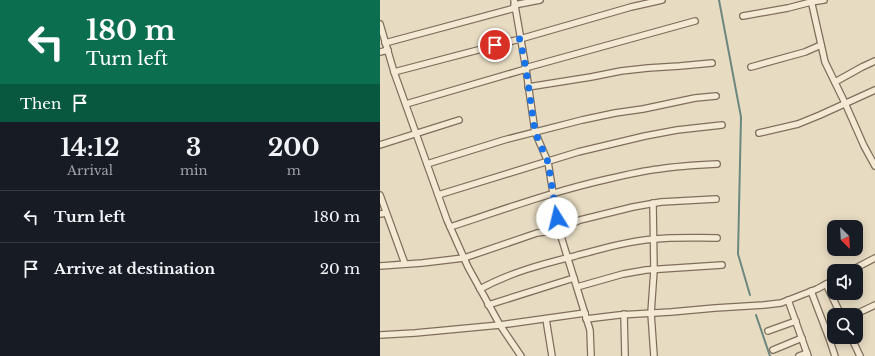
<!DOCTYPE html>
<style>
:root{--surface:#171b24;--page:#242831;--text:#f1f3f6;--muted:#9ea1a6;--line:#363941}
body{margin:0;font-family:"Libre Baskerville",serif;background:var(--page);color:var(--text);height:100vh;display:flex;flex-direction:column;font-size:15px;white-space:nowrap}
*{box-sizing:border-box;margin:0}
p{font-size:13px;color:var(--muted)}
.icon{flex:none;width:22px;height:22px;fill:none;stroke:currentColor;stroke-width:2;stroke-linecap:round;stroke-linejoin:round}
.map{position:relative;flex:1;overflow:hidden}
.details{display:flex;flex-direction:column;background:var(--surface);width:380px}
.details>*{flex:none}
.banner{background:#0b6e4f;color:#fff;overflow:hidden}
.needle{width:26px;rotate:156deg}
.controls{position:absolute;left:447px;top:220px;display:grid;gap:8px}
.controls a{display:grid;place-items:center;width:36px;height:36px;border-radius:8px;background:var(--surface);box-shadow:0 2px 10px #0003;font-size:20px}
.pin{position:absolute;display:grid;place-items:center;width:34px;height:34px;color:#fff;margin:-17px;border:2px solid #fff;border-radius:50%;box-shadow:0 1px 4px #0007}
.me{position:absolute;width:44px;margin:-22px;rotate:351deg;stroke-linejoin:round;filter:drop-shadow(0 0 3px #0008)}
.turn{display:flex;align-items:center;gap:14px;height:84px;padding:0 20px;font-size:18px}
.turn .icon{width:52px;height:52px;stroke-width:2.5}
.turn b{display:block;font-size:28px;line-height:34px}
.then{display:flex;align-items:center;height:38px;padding:0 20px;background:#0003;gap:8px;font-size:15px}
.eta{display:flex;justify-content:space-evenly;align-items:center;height:68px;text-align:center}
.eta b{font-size:24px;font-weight:700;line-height:28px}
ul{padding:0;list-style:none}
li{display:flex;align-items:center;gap:12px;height:52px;padding:0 20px;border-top:1px solid var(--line)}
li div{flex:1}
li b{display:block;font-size:15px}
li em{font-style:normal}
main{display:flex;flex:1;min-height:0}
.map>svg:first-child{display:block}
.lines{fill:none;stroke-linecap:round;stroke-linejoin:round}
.stream{stroke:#6c8780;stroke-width:2}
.street-casing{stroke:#7f6e5c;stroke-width:8}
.street{stroke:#f4ead4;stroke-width:5.5}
.route{stroke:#1a73e8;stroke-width:7;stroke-dasharray:0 12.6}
</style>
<main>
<section class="details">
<div class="banner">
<div class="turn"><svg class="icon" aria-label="left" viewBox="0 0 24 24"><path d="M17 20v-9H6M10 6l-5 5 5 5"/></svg><div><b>180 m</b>Turn left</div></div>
<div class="then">Then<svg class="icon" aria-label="arrive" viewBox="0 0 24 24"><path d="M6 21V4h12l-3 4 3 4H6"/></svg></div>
</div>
<div class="eta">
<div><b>14:12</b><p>Arrival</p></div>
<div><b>3</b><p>min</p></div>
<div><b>200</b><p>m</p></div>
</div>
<ul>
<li><svg class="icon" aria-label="left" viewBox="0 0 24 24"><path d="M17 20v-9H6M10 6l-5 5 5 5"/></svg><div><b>Turn left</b></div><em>180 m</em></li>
<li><svg class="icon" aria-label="arrive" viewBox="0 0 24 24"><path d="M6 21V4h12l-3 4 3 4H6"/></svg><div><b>Arrive at destination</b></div><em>20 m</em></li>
</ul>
</section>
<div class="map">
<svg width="495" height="356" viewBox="0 0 495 356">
<rect width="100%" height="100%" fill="#e7dcc2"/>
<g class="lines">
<!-- stream -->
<g class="stream">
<path d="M339,0L361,117L358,254L370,295"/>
<path d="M376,315L390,356"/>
</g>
<defs>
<g id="street">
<path d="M134,0L146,69L155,132L168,162L179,230L210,330L211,356"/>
<path d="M431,0L445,62L465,103L484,146L495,166"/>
<path d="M134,5L160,0"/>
<path d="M363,16L408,8L431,2L444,0"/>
<path d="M0,24L14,72L67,220L88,267L120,325L141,356"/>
<path d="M5,43L135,8"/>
<path d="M0,52L8,50"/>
<path d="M371,67L425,52L441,45"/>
<path d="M145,68L315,21"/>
<path d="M14,72L140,39L251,7L282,0"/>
<path d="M455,82L482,67L495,61"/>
<path d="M148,87L211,77L241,71L268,68L300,66L332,63"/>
<path d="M26,104L146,69"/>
<path d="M379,133L418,124L440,115L495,90"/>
<path d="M0,145L79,120"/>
<path d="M47,164L124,140L202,120L235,113L263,109L315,98L336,96"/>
<path d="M0,195L25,264"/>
<path d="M58,195L198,152L265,136L297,130L342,125"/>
<path d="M273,203L274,270L271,313L274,356"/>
<path d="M0,214L6,213"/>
<path d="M70,227C122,210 174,191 228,179C245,175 262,171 279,169C298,166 317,165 337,164"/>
<path d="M0,266L42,263L84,258L157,233L179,230L200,220L253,207L281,202L336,199"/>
<path d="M470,271L495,258"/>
<path d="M446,284L461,315"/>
<path d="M197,287L243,274L266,270L342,265"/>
<path d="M100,289C129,273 162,264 195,256C221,249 248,241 275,239C296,237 316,238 337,238"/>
<path d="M431,291L449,338L455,356"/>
<path d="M408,300L428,356"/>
<path d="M108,305L194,278"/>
<path d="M244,314L245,356"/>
<path d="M474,315L495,305"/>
<path d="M166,319L172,356"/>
<path d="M206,319L239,315L291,312L335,308L384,305L401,303L437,289L454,280"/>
<path d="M388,331L416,321"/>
<path d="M0,335L35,333L120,325L205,313"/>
<path d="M471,337L480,356"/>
<path d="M393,350L422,338"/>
<path d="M419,356L427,353"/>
</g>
</defs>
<!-- street casing -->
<use href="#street" class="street-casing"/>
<!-- street -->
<use href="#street" class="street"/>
</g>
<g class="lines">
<!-- route -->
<path class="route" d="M115,45L140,39L146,69L155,132L168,162L177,218"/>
</g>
</svg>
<div class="controls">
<a><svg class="needle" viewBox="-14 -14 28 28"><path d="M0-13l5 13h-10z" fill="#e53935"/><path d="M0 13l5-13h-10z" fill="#9ea1a6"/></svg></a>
<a><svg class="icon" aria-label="sound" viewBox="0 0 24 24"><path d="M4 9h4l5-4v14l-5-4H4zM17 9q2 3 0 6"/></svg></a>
<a><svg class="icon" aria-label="search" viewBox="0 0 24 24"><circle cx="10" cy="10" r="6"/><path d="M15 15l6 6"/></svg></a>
</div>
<div class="pin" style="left:115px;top:45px;background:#d93025"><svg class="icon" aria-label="arrive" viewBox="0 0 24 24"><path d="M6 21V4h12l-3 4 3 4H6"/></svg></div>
<svg class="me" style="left:177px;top:218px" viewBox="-20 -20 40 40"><circle r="19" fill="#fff"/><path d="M0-13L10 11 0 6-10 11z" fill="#1a73e8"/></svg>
</div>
</main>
